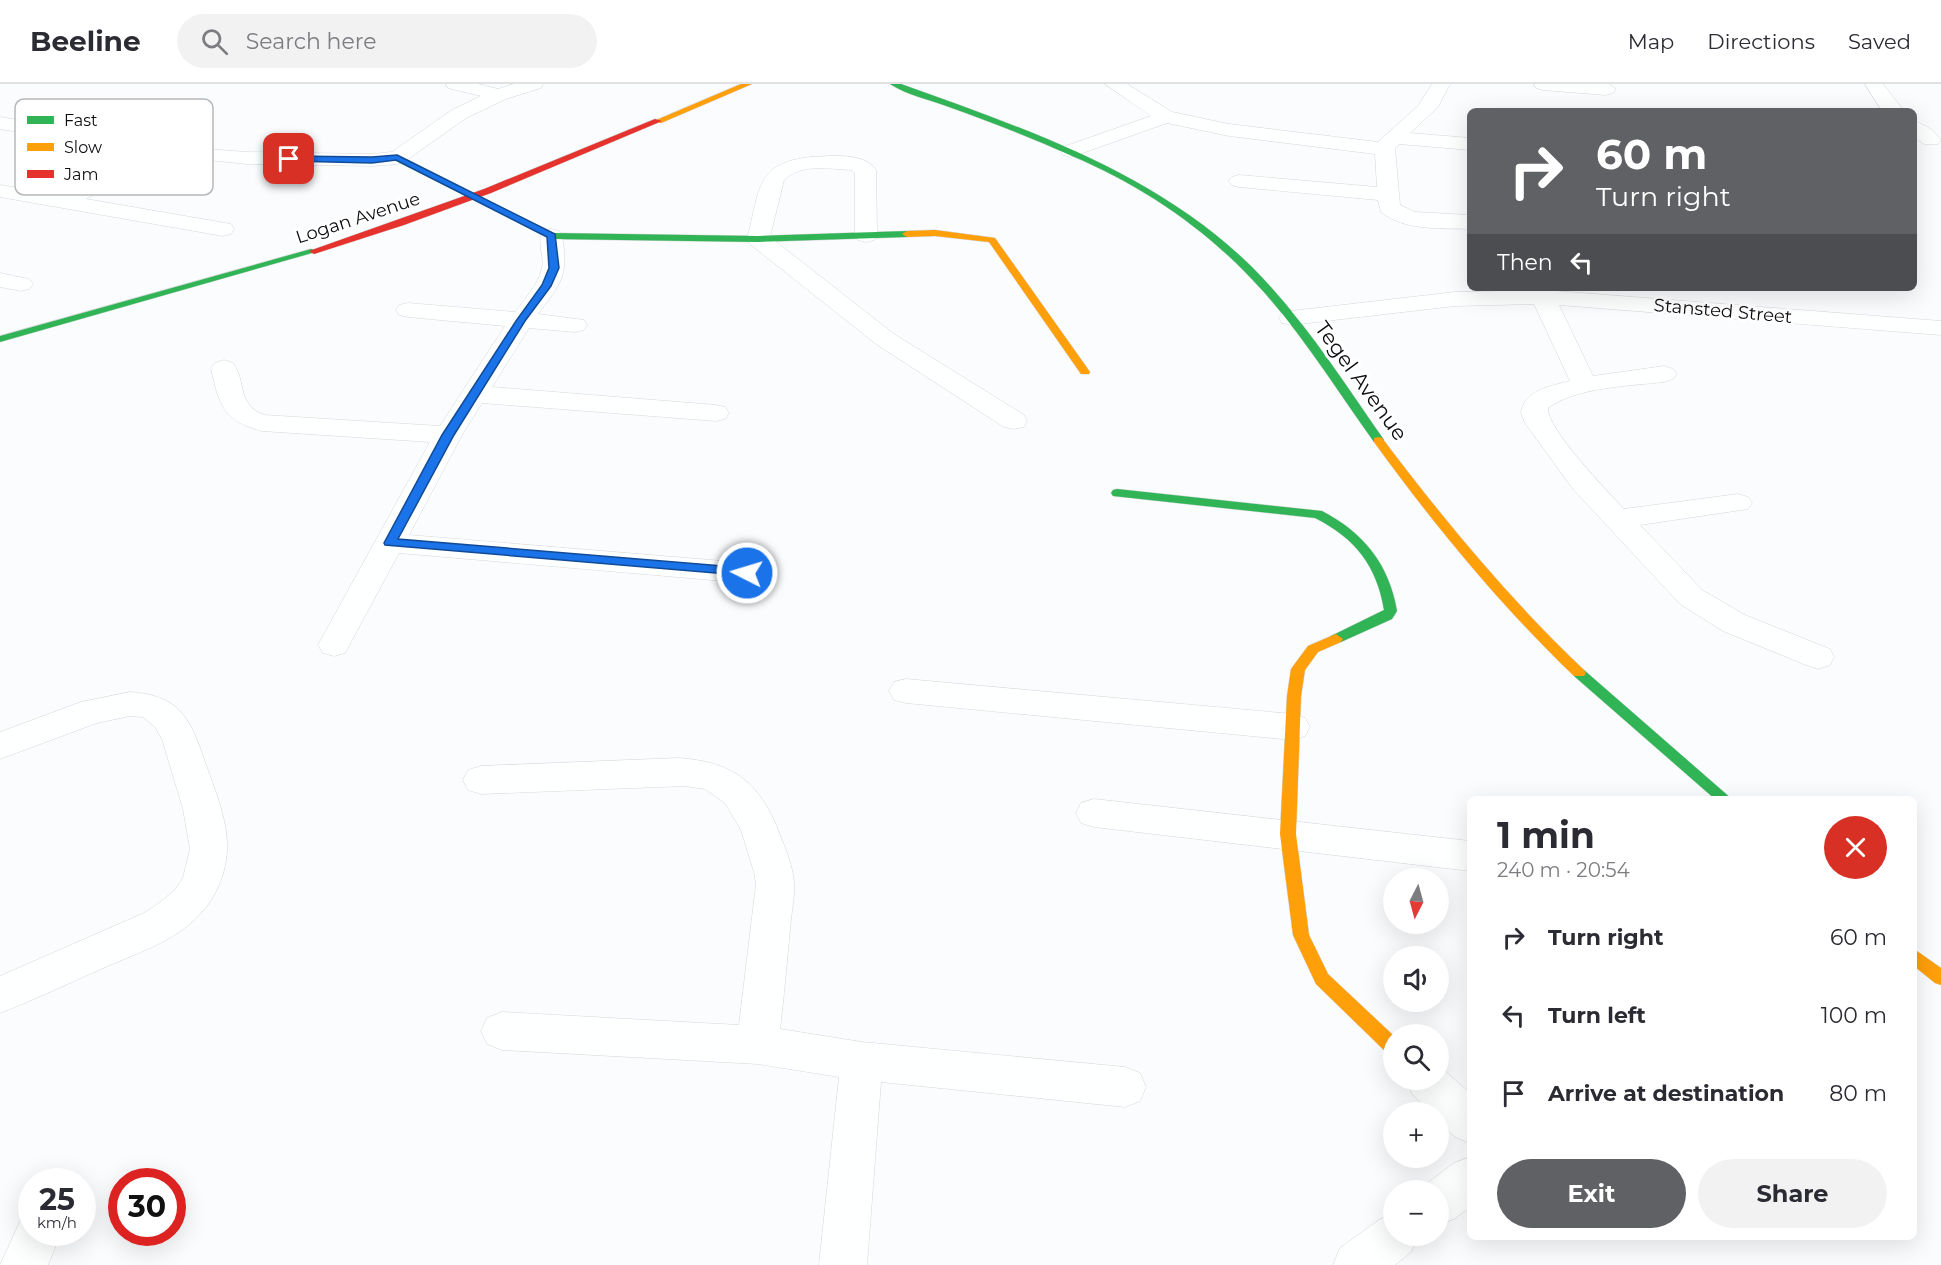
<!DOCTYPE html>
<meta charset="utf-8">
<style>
:root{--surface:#fff;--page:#f2f2f3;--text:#2b2b33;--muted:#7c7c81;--line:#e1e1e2;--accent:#606164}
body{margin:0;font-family:Montserrat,sans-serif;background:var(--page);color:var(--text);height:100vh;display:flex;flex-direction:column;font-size:22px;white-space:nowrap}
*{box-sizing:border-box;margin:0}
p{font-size:20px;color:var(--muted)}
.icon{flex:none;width:33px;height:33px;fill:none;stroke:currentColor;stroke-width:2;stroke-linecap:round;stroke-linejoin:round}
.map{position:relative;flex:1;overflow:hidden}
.sheet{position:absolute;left:1467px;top:712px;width:450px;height:444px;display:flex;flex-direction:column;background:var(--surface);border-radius:9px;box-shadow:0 6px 24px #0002}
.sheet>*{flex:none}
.banner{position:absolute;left:1467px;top:24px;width:450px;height:183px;border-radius:9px;box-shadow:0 6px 24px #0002;background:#606164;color:#fff;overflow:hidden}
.needle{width:39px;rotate:186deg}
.tools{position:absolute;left:1383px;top:784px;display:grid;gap:12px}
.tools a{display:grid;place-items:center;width:66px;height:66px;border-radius:50%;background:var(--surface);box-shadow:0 6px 24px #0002;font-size:30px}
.speed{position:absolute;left:18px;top:1084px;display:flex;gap:12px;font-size:30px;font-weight:700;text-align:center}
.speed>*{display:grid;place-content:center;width:78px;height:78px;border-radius:50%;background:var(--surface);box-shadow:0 6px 24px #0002;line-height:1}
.speed small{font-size:15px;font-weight:400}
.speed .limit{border:9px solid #d22;background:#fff;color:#111}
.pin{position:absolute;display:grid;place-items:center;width:51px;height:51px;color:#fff;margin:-26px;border-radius:12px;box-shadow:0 3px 9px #0006}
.me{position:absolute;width:66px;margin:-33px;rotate:275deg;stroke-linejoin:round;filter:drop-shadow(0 0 4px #0008)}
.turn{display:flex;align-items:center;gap:21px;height:126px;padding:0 30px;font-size:27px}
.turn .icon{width:78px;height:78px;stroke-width:2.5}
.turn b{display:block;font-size:42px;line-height:51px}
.then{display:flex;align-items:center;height:57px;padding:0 30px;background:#0003;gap:12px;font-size:22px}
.round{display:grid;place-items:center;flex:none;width:63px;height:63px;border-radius:32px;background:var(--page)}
.head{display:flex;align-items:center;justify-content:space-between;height:102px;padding:0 30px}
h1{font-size:36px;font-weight:700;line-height:45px}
.cta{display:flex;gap:12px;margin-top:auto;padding:12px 30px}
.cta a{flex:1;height:69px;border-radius:36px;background:var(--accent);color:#fff;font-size:24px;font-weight:700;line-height:69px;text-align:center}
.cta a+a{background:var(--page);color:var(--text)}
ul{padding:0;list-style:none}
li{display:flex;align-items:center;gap:18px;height:78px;padding:0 30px}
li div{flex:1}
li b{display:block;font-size:22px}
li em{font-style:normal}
header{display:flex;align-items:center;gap:36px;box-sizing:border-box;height:84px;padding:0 30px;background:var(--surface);border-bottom:2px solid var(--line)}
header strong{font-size:28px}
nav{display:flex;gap:33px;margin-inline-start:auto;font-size:21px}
.search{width:420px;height:54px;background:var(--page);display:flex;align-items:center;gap:15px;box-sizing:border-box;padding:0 21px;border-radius:33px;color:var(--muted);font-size:22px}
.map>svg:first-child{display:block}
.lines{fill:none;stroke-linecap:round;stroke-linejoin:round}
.street-casing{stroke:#d6d7da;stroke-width:1}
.fast-casing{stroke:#d6d7da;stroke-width:1}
.slow-casing{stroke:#d6d7da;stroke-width:1}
.jam-casing{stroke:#d6d7da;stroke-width:1}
.street{fill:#feffff;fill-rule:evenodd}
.fast{fill:#30b455;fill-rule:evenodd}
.slow{fill:#ff9f0a;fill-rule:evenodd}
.jam{fill:#e5322d;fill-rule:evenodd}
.route{fill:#1a73e8;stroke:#114b97;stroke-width:1.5}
.labels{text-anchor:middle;stroke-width:6;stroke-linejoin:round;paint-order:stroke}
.far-street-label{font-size:18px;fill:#0d0e11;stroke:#fff}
.street-label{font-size:21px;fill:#0d0e11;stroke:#fff}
.key{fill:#fff;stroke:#b6b7b8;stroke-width:1.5}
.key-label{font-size:16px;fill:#0d0e11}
</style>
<header>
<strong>Beeline</strong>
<div class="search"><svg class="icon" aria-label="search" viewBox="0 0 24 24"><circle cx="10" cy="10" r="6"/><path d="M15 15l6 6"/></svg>Search here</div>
<nav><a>Map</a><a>Directions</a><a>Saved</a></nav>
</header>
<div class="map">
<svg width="1941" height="1181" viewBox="0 0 1941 1181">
<rect width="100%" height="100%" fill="#fafcfe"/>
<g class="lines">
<defs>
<g id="street">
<path d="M446,0H478L498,5L514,0H543L541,4L506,15L466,34L404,78L397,80L372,82L247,80L160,71L86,115L231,140L234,145L231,150L223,152L0,113V101L62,111L137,67L0,45V33L193,64L247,68L372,70L392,68L452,26L481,12L448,4Z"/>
<path d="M1105,0H1127L1172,28L1229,40L1378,58L1418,22L1432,0H1450L1438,23L1410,49L1470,54V66L1399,60L1395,65L1400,121L1415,128L1470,131V145C1442,144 1404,147 1381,128L1378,116L1239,103L1232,101L1228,97L1232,93L1239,91L1377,103L1375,70L1229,52L1167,39L1077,71L1070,73L1063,71L1060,67L1063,63L1151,32Z"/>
<path d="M1534,0H1609L1616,5L1613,9L1606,11L1543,6L1536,4Z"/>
<path d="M1865,0H1883L1904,27H1882Z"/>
<path d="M1914,37C1924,40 1935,47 1941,56L1938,60H1924L1914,53Z"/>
<path d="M812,73C831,72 864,68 876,86L877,151L874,156L866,158L858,156L855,151V89L851,86C829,85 801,79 784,96L770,153L894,250L1024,331L1027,337L1024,343L1014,345L1004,343L876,260L750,160L747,155C760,108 754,78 812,73Z"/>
<path d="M551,145L559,147C563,153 563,159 564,166C567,197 555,206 538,230L584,236L587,241L584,246L575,248L529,244L492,303L716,321L725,323L729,329L725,335L716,337L482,319L462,351L409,451L747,479L758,482L762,489L758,496L747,499L399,469L345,569L334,572L323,569L318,561L430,358L262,347C223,337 219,321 211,284L215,279L224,276L233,279C247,298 236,320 264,331L440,342L505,242L408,233L399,231L396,226L399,221L408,219L515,228C524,216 539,200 542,184C545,172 536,158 543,147Z"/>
<path d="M0,189L29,195L33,200L29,205L21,207L0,203Z"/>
<path d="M1543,206L1941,237V251L1559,221L1593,292L1664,282L1673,285L1677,290L1673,295L1664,298C1630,302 1576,303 1548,324C1546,344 1608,408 1624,425L1738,410L1748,413L1752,419L1748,425L1640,441L1702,506L1745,531L1830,565L1834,573L1830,581L1818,585L1806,581L1723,547L1680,520L1573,405L1525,339L1521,329C1524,306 1551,302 1570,297L1534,220L1455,222L1291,241L1282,239L1279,234L1282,229L1291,227L1455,208Z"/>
<path d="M906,595L1293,630L1305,634L1310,643L1305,652L1293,656L906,619L894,616L889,607L894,598Z"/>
<path d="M130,608C178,611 190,633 204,675C213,702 228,735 227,764C227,787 216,814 200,830C175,858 134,870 101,885C67,900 34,916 0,929V892L144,829L155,822L174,807L183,794L190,765L183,725L162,655L155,643L143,633L130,632L97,639L0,675V648L81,618Z"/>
<path d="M679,674C735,678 761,700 780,751C786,766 793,783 794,799C795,814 791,830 790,845C787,878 784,912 780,945L862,958L1125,983L1140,989L1146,1003L1140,1017L1125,1023L881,998L867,1181H819L839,993L758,980L502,966L487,960L481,947L487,934L502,928L739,941L756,800L754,788L741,746L725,719L705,705L685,702L481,710L468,706L463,696L468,686L481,682Z"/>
<path d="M1094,715L1470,757V787L1094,743L1081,739L1076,729L1081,719Z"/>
<path d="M1438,981L1470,1009V1059L1455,1053L1438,1037V1029H1431L1412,1010L1406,996H1438Z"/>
<path d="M1470,1073V1123L1454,1135L1438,1141V1107H1420L1422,1103L1454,1079Z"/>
<path d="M32,1129V1149H61L48,1181H0L22,1133Z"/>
<path d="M1394,1129V1152H1418L1411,1168L1395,1181H1333L1340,1164L1379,1136Z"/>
</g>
<g id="fast">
<path d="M890,0H901C1026,45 1155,88 1252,183C1303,234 1343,297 1384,356L1382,358H1374C1333,301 1295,238 1245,188C1196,138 1136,99 1072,72C1032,54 991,38 949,23C931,16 906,11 890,0Z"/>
<path d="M394,72H400L553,149L758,152L907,147L912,150L907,153L758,158L551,155L394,76Z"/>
<path d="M311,165L319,167L0,258V252Z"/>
<path d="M1117,405L1322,427C1364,449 1389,480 1397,527L1392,535L1341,558H1331L1329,555L1331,552L1384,526C1377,482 1355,454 1315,434L1113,412L1111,409L1113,406Z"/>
<path d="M1579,584L1584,586L1733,716H1716L1574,592L1572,589L1574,586Z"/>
</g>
<g id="slow">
<path d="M741,0H752L661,39L654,37Z"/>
<path d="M935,146L995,154L1090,288L1089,290H1081L989,158L935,152L907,153L902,150L907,147Z"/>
<path d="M1378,353L1382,354C1444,436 1509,515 1584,586L1586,589L1584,592H1574C1500,521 1435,442 1374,358V354Z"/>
<path d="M1336,550L1343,555L1341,558L1318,568L1305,586L1301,612L1296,750L1309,851L1328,890L1394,952V972L1388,970L1316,900L1293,851L1280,750L1287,612L1291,585L1308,562Z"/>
<path d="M1914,865L1941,884V901L1935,899L1914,882Z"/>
</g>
<path id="jam" d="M655,35L662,37L491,109L404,141L314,170L309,167L484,105Z"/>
</defs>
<!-- street casing -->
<use href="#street" class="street-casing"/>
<!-- fast casing -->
<use href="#fast" class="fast-casing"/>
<!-- slow casing -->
<use href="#slow" class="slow-casing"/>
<!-- jam casing -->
<use href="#jam" class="jam-casing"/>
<!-- street -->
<use href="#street" class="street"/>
<!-- fast -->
<use href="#fast" class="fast"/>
<!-- slow -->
<use href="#slow" class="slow"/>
<!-- jam -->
<use href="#jam" class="jam"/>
</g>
<!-- route -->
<path class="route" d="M397,71L555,150L559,184L551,202L525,237L454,351L398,455L747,484L753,489L751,492L385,461L384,459L442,351L516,237L542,201L549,184L547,153L396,76L372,79L289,77L284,75L289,72L372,73Z"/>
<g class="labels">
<!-- far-street labels -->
<g class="far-street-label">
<text transform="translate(358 134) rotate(-18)" y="6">Logan Avenue</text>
<text transform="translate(1723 227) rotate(5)" y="6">Stansted Street</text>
</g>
<!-- street labels -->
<g class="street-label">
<text transform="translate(1361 297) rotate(54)" y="7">Tegel Avenue</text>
</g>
</g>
<!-- legend -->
<rect x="15" y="15" width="198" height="96" rx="9" class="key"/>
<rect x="27" y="32" width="27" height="8" fill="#30b455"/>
<rect x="27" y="59" width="27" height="8" fill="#ff9f0a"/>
<rect x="27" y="86" width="27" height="8" fill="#e5322d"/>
<g class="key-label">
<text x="64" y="42">Fast</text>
<text x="64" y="69">Slow</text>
<text x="64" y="96">Jam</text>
</g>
</svg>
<div class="tools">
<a><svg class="needle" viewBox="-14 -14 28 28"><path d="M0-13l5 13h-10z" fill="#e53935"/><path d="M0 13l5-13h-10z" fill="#7c7c81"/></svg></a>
<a><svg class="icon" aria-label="sound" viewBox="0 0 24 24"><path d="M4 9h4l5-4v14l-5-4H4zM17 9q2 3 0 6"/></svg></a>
<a><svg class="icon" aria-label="search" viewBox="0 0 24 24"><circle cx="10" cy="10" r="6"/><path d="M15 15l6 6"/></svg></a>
<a>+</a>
<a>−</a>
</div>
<div class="speed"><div>25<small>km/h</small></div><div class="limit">30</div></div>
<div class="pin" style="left:289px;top:75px;background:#d93025"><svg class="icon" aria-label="arrive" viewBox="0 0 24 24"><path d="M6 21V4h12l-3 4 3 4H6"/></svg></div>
<svg class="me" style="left:747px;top:489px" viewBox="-20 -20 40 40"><circle r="17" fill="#1a73e8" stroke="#fff" stroke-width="3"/><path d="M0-11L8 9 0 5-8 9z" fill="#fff"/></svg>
<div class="banner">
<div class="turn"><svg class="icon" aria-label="right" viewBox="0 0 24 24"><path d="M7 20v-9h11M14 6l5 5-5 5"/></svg><div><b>60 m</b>Turn right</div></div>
<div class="then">Then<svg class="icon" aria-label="left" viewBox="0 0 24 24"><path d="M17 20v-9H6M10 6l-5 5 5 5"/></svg></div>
</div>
<section class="sheet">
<div class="head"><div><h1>1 min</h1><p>240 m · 20:54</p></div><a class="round" style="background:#d93025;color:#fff"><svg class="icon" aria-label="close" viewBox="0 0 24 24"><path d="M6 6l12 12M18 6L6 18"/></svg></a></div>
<ul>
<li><svg class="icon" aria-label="right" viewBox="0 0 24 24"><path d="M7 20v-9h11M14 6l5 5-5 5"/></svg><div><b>Turn right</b></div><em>60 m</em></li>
<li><svg class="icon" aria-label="left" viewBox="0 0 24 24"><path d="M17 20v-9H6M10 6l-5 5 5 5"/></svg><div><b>Turn left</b></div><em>100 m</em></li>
<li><svg class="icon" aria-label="arrive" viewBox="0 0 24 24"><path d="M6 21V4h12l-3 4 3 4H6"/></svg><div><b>Arrive at destination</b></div><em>80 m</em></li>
</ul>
<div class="cta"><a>Exit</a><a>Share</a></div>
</section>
</div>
